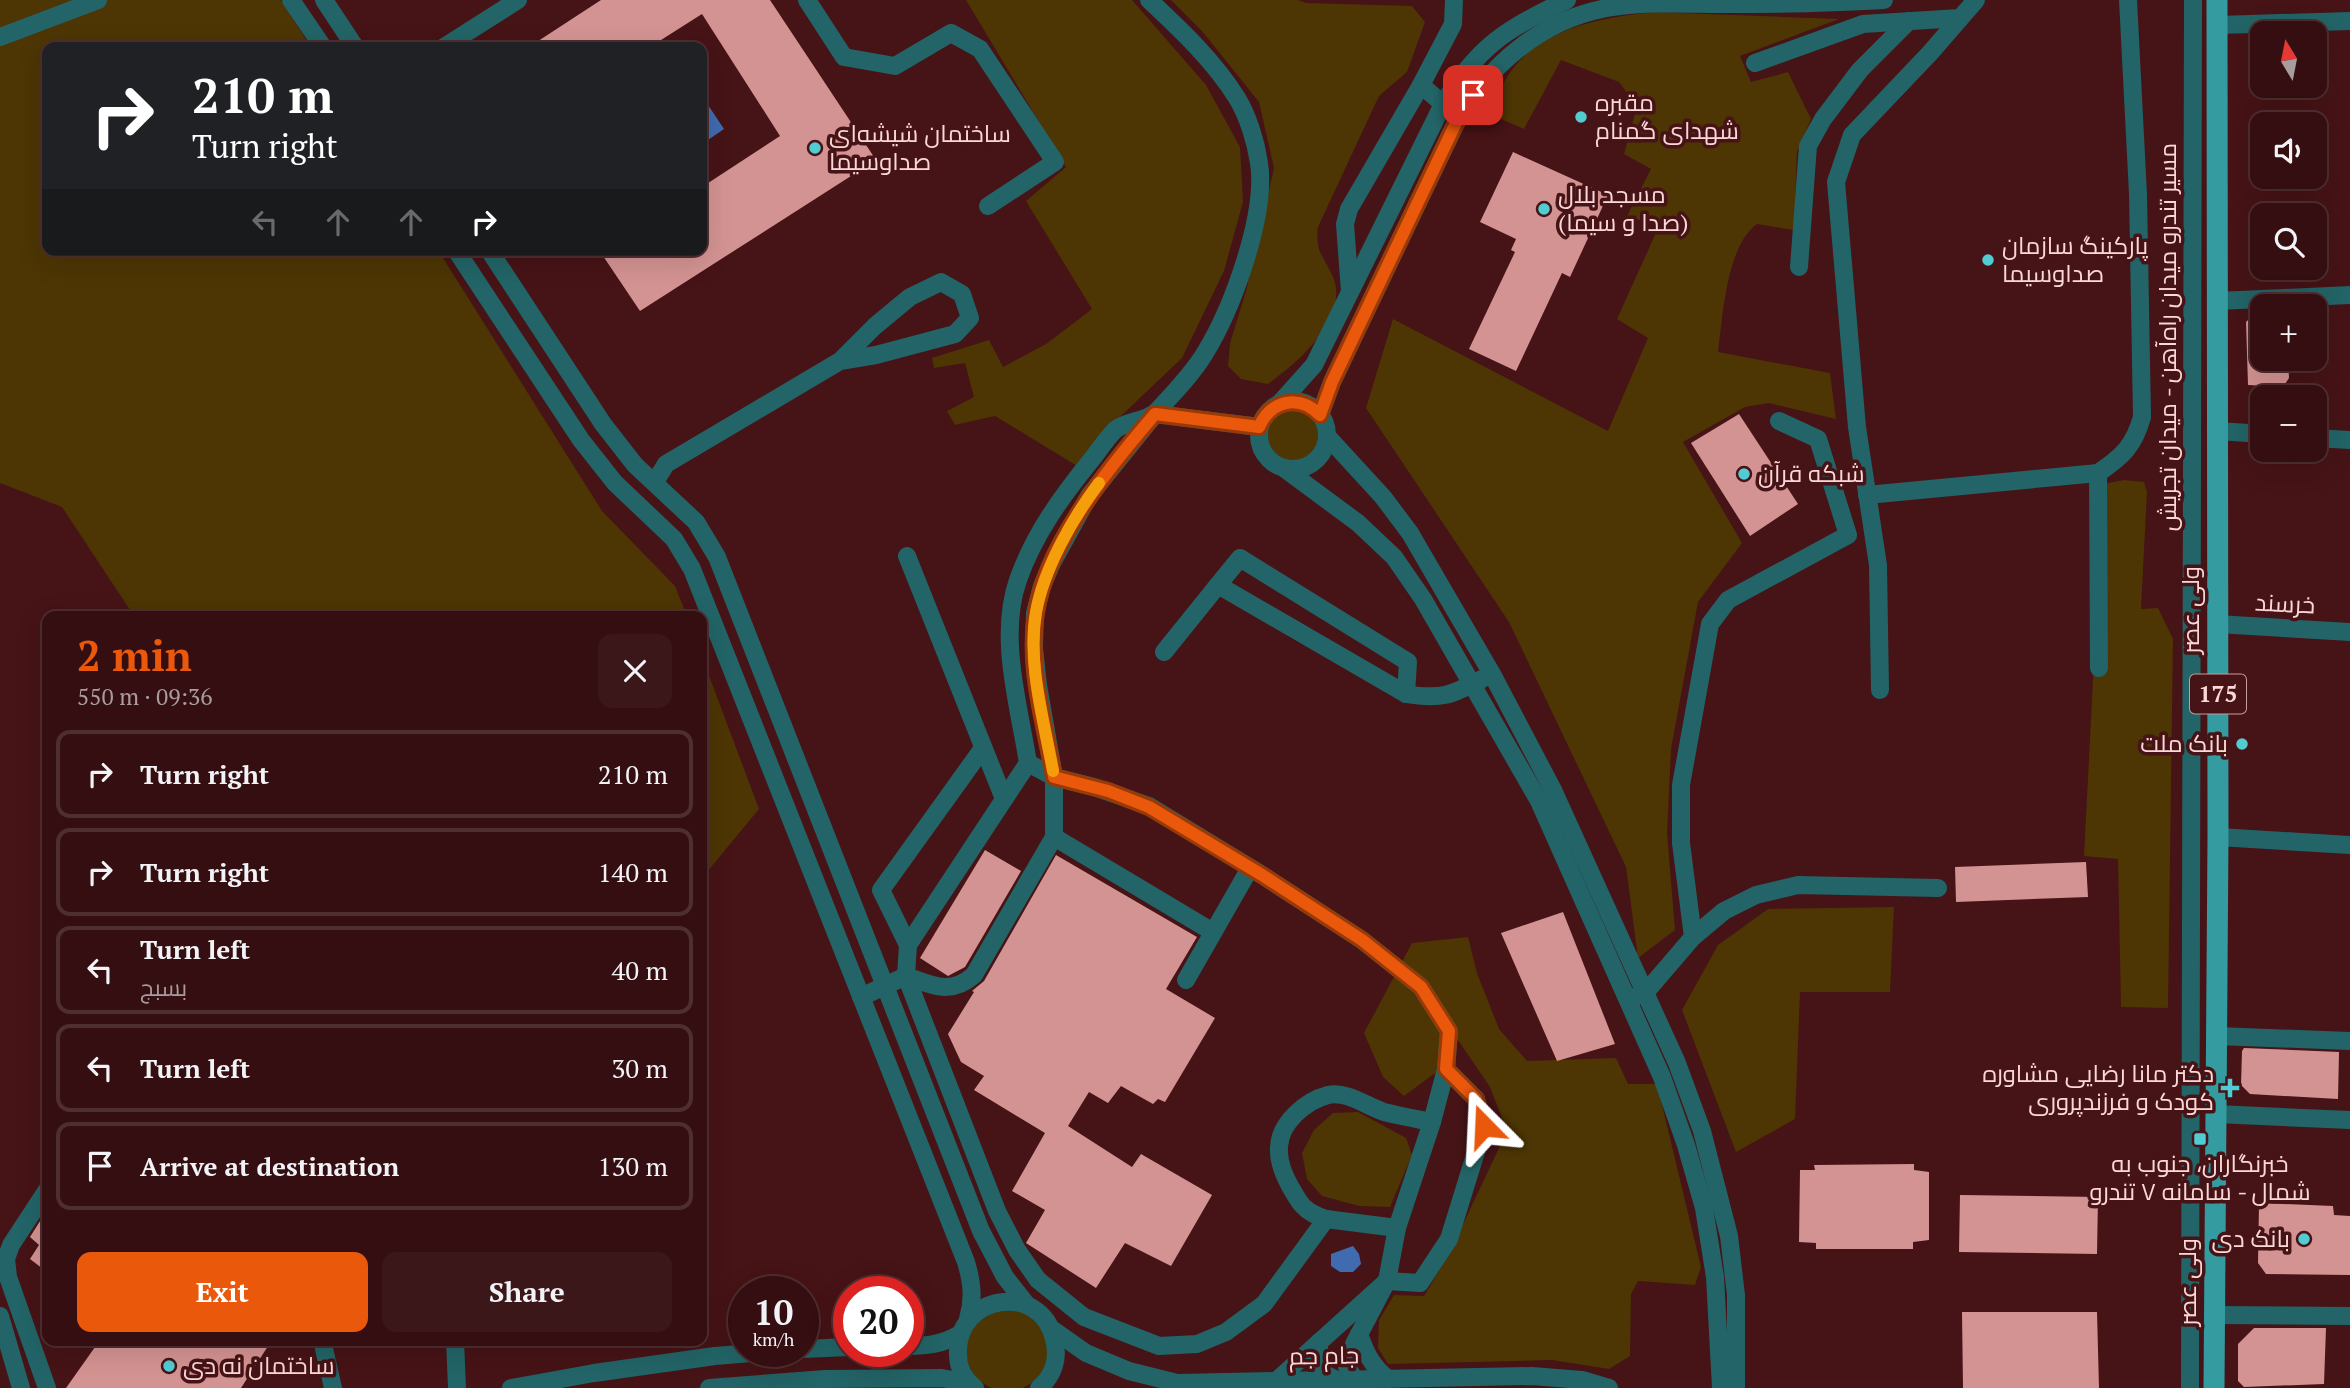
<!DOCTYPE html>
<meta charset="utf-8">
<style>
:root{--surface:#340e10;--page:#3c1719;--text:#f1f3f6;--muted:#a99c9f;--line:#4e2e30;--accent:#ea580c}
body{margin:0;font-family:"PT Serif",Cairo,serif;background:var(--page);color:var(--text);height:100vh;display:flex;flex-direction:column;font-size:26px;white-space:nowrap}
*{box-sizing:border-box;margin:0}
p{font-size:23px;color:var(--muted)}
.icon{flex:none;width:38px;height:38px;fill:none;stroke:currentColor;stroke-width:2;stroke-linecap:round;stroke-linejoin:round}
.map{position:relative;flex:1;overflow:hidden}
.sheet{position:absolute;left:42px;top:611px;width:665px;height:735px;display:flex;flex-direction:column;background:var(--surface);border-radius:14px;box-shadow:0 7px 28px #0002,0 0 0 2px var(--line)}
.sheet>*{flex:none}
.banner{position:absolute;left:42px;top:42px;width:665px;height:214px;border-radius:14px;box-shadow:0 7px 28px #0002,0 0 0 2px var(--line);background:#202124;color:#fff;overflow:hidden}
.needle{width:46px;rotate:350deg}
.controls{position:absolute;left:2250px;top:21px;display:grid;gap:14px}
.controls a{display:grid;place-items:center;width:77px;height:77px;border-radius:14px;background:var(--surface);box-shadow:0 7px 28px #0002,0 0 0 2px var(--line);font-size:35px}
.speed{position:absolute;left:728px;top:1276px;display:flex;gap:14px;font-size:35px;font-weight:700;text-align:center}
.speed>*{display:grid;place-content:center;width:91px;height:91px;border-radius:50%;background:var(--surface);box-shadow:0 7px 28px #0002,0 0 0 2px var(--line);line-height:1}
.speed small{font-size:18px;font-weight:400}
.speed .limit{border:10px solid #d22;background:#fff;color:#111}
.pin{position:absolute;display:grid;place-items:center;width:60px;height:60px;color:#fff;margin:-30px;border-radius:14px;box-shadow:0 4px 10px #0006}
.me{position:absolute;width:77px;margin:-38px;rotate:339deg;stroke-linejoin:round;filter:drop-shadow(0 0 5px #0008)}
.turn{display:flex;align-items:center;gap:24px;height:147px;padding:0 35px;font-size:32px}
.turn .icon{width:91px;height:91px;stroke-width:2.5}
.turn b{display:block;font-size:49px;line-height:60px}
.lanes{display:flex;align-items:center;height:66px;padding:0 35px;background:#0003;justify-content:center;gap:35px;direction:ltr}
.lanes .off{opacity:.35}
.round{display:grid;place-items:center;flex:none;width:74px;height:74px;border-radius:14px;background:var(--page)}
.headline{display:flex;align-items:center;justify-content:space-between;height:119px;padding:0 35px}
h1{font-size:42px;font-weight:800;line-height:52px;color:var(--accent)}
.primary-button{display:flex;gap:14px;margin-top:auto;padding:14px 35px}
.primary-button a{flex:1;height:80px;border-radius:14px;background:var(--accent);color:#fff;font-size:28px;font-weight:800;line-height:80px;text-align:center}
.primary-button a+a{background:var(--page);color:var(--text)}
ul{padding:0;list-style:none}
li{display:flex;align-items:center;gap:21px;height:88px;margin:0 14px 10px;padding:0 21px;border:4px solid var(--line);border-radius:14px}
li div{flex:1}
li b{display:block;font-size:26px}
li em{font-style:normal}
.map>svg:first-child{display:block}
.green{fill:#4d3504}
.water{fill:#406bb1}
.building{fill:#d39392}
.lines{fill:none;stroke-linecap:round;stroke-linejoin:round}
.minor{stroke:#226467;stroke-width:18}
.major{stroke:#349ba0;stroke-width:21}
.route-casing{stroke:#983908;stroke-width:18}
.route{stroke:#ea580c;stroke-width:12}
.slow{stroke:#f59e0b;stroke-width:12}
.poi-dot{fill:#51ccd2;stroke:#461316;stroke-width:2.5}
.labels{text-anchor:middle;stroke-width:7;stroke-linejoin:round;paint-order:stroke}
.shield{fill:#461316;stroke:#c59d9d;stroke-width:2}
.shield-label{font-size:23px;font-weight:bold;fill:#fbd8d7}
.poi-label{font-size:24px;fill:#fbd8d7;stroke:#461316;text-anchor:start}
.street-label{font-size:24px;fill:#fbd8d7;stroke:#461316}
</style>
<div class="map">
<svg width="2350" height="1388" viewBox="0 0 2350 1388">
<rect width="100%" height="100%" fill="#461316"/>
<!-- green -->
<g class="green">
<path d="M0,0H281L311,47H47V250H438L602,511L675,586L687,616H134L62,507L0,483Z"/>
<path d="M966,0H1132L1206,85L1240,147L1243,202L1224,271L1182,358L1104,432L1079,467L995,416L955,425L947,411L974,397L965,363L934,368L932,358L989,340L1003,367L1046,344L1092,309L1026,201L1066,167Z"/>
<path d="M1171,0H1298L1306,3L1412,6L1425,22L1407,72L1379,96L1318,227C1315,253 1323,254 1333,277C1350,318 1298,362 1268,384L1241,379L1228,366L1230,343L1246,291L1274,168L1259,102L1202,31Z"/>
<path d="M1654,12L1839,19L1740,56L1751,82L1788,72L1811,119L1797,152L1794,230L1757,224C1726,247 1723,316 1718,352L1830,373L1836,419L1769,403L1745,407L1683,442L1742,543L1698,602L1671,749L1667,833L1675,930L1638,958L1626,867L1509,622L1366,408L1393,319L1608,431L1648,338L1617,319L1659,226L1627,216L1651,169L1624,154L1637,106L1619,82L1561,60L1524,129L1487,113C1496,98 1504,79 1515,66C1548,26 1606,17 1654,12Z"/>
<circle cx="1292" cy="435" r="27"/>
<path d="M2124,480L2144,482L2147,492L2141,609L2158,608L2173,639L2168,1008L2121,1007L2118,859L2084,856L2103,484Z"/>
<path d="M702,657L759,809L702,878Z"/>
<path d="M1894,907L1890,992H1800L1795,1119L1736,1152L1682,1010L1718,945L1768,909Z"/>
<path d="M1468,937L1477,973L1499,1029L1527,1061L1616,1058L1628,1084H1657L1701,1267L1695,1285L1638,1281L1631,1294L1630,1356L1609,1369L1552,1360L1388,1364L1378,1348L1379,1320L1394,1295L1424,1296L1449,1254L1507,1131L1490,1087L1458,1040L1438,1071L1404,1096L1383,1077L1364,1033L1412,943Z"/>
<path d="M1358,1112L1406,1138L1412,1155L1390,1207L1359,1206L1322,1196L1307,1179L1302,1153L1314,1130L1333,1113Z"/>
<circle cx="1007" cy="1350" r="41"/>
</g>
<!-- water -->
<g class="water">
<path d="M702,96L724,129L702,144Z"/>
<path d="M1353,1246L1359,1254L1361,1264L1353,1272H1340L1331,1266V1254Z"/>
</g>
<!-- building -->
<g class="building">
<path d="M601,0H770L876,160L640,311L599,250H702V187L780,136L702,14L650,47H529Z"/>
<path d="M1513,152L1608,195L1570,277L1562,273L1516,371L1469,349L1515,252L1511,250L1516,239L1480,222Z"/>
<path d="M2263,310V359H2288L2289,378L2283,387L2248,385L2246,322L2257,311Z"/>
<path d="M1739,414L1798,504L1750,536L1691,443Z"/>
<path d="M985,850L1021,871L965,967L948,976L920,958Z"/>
<path d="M1056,855L1197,937L1166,989L1215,1018L1165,1102L1158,1099L1153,1104L1121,1086L1108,1103L1089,1092L1068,1126L1132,1167L1141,1154L1212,1195L1171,1266L1125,1243L1096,1288L1026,1243L1045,1210L1012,1191L1045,1133L974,1090L984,1076L961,1062L948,1034L974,992L972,991L984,981Z"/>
<path d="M2086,862L2088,897L1956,902L1955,867Z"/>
<path d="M1563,912L1615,1044L1557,1061L1501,933Z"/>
<path d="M2244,1048L2339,1052L2338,1099L2250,1094L2241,1085L2242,1051Z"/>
<path d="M1914,1164V1170L1929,1172V1240L1913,1242V1249H1816V1243L1799,1242L1800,1170H1815L1814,1165Z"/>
<path d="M1960,1195L2098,1197L2097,1254L1959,1252Z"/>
<path d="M2259,1203L2333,1206L2334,1215L2350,1216V1275L2266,1274L2258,1263Z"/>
<path d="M47,1210V1272L30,1259L39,1245L30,1237Z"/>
<path d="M1962,1312H2097L2099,1388H1963Z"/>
<path d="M2254,1328H2326L2324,1384L2244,1387L2238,1381V1344Z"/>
<path d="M100,1340H272L241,1388H66Z"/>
</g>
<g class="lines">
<!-- minor -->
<g class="minor">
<path d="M291,0L323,47"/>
<path d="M324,0L355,47"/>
<path d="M807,0L844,57L895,66L951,33L980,49L1055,162L988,206"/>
<path d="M1149,0C1181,30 1214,61 1237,98C1248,116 1256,142 1259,163C1267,215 1232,309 1205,353C1193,373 1174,393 1158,410C1148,422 1127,420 1115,430C1107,438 1099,450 1092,459C1062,496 1034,534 1018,580C998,637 1019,705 1028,763L908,945L906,976L997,1211L1017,1250L1038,1280L1084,1317L1159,1346L1197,1344L1226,1332L1264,1304L1326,1219C1318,1216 1309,1213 1303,1206C1298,1201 1295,1194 1291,1188C1284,1175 1278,1162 1279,1147C1280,1123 1305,1101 1328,1095C1348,1091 1366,1106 1384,1112C1400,1116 1416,1119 1432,1122L1397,1228L1387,1281L1354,1344L1347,1367L1355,1380"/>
<path d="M2218,25L2350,21"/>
<path d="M0,37L98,0"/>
<path d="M444,47L518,0"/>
<path d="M1755,63L1863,24L1960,18"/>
<path d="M1453,109L1443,104L1421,85L1453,24L1454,0"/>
<path d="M456,250L581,440L615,483L674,539L692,569L966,1262C972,1282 974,1298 968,1319"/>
<path d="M489,250L603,424L635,465L696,522L717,557L981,1231L1005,1277L1027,1305"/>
<path d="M1799,267L1808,146L1823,119L1860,70L1909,21"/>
<path d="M1350,292L1345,224L1349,209L1421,85"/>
<path d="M2218,301L2350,295"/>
<circle cx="1293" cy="435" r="34"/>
<path d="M1279,404L1314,365L1443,104C1477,47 1507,28 1567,0"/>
<path d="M1320,415L1332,382L1455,125C1486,67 1541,20 1607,8C1647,1 1689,4 1729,4C1781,4 1833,3 1884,0"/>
<path d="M2218,431L2263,434"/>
<path d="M1327,436L1383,497L1410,533L1492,674L1553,790L1677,1063L1702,1131L1729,1236L1736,1295V1388"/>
<path d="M2315,438L2350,440"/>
<path d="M1285,469L1358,523L1394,557L1423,599L1539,801L1662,1077L1686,1145L1704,1208L1715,1277L1721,1388"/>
<path d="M655,482L666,464L840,361L876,355L955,334L970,318L962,294L941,282L910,297L875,326L840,361"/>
<path d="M1867,495L2098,473"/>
<path d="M907,556L1004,799"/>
<path d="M1218,585L1240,558L1408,662L1406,694"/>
<path d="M2217,624L2350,632"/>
<path d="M1164,652L1218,585L1406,694C1441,700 1452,695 1482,679"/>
<path d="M2099,668L2098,473C2122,457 2134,446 2142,417L2138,194L2128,0"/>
<path d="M1880,690L1878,565L1857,427L1836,182L1852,135L1930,53L1976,0"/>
<path d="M1028,763L1054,777L1094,787L1149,806L1262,875L1362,940L1421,987L1449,1031L1446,1069L1432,1122"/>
<path d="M1054,837L1213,932"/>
<path d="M2218,837L2350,845"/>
<path d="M1693,937L1681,843V785L1710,624L1728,600L1848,535L1818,439L1779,421"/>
<path d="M908,945L881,890L983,748"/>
<path d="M1186,980L1250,868"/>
<path d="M1637,996L1645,993L1693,937L1724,911L1756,895L1798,885L1938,888"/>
<path d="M861,997L906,976C932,985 950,996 974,975L1054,837V777L1038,685L1034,648L1035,613L1042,586L1052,563L1089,496L1155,414L1259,427"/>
<path d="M2217,1036L2350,1041"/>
<path d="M2216,1114L2350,1120"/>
<path d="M47,1190L11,1245L6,1259L8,1277L47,1388"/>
<path d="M1326,1219L1397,1228"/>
<path d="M2214,1315L2350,1316"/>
<path d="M0,1316L21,1388"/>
<path d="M1052,1329L1086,1353L1129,1371L1177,1383L1532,1376L1582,1380L1609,1388"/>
<path d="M1359,1334C1366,1354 1372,1366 1388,1379"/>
<path d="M322,1340L333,1388"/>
<path d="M455,1340L457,1388"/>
<path d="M1319,1342V1358L1325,1374L1338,1381"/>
<path d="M908,1346C927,1346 943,1344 960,1334"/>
<path d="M803,1349L849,1347"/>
<path d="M1275,1382L1387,1281L1420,1283L1449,1239L1484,1126L1476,1099L1446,1069"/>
<path d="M511,1388L594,1373L715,1356L777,1351"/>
<path d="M709,1388L825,1379L942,1378L969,1383"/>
<path d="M975,1388C965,1380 958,1368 958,1355C955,1294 1041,1281 1054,1339C1059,1358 1054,1375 1039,1388"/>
<path d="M2190,1388L2193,0"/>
</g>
<!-- major -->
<path class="major" d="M2214,1388L2218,837L2217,0"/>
</g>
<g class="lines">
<defs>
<path id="route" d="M1473,95L1455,125L1332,382L1320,415C1299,394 1271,400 1259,427L1155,414C1111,465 1046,544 1036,613C1027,667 1045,725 1054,777L1108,791L1149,807L1262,875L1362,940L1421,987L1449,1031L1446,1069L1476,1099L1484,1126"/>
</defs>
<!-- route casing -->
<use href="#route" class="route-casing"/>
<!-- route -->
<use href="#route" class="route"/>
<!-- slow -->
<path class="slow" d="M1053,771C1044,720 1027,663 1036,612C1044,569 1073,517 1099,483"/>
</g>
<!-- markers -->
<g class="poi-dot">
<circle cx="1581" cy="117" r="7"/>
<circle cx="815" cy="148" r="7"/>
<circle cx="1544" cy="209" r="7"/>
<circle cx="1988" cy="260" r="7"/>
<circle cx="1744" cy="474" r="7"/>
<circle cx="2242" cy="744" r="7"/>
<path d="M2226.5 1077.5h7v7h7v7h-7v7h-7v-7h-7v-7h7z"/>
<rect x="2193" y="1132" width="14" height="14" rx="3.5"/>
<circle cx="2304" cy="1239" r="7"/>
<circle cx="169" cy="1366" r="7"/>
</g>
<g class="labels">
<!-- shield labels -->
<rect class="shield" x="2190" y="674.5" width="56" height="39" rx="5"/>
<g class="shield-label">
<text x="2218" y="702">175</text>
</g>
<!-- poi labels -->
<g class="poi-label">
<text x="1595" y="111">مقبره<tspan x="1595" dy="28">شهدای گمنام</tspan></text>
<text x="829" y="142">ساختمان شیشه‌ای<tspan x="829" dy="28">صداوسیما</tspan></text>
<text x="1558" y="203">مسجد بلال<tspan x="1558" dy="28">(صدا و سیما)</tspan></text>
<text x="2002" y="254">پارکینگ سازمان<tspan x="2002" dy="28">صداوسیما</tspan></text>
<text x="1758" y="482">شبکه قرآن</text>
<text x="2228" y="752" text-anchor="end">بانک ملت</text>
<text x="2214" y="1082" text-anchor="end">دکتر مانا رضایی مشاوره<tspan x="2214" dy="28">کودک و فرزندپروری</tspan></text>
<text x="2200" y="1172" text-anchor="middle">خبرنگاران، جنوب به<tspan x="2200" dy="28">شمال - سامانه ۷ تندرو</tspan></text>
<text x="2290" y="1247" text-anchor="end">بانک دی</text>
<text x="183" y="1374">ساختمان نه دی</text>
</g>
<!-- street labels -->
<g class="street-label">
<text transform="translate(2168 337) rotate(-90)" y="8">مسیر تندرو میدان راه‌آهن - میدان تجریش</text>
<text transform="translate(2285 604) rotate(3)" y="8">خرسند</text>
<text transform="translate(2191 610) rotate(-90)" y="8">ولی عصر</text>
<text transform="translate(2188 1282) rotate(-90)" y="8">ولی عصر</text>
<text transform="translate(1324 1356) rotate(-1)" y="8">جام جم</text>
</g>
</g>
</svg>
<div class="controls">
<a><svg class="needle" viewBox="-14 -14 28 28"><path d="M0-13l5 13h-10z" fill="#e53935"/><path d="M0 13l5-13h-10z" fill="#a99c9f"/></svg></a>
<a><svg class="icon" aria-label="sound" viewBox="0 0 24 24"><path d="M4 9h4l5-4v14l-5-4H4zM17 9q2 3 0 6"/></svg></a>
<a><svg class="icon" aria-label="search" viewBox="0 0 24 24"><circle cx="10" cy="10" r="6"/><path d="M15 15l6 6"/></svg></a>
<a>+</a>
<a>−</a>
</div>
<div class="speed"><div>10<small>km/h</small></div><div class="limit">20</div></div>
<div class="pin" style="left:1473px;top:95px;background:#d93025"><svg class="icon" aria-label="arrive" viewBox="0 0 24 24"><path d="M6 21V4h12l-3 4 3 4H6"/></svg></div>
<svg class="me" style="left:1484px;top:1126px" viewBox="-20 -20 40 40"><path d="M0-17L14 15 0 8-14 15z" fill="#ea580c" stroke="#fff" stroke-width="4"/></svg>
<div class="banner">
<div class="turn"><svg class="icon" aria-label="right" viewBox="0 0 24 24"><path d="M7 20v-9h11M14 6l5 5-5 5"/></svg><div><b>210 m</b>Turn right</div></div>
<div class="lanes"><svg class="icon off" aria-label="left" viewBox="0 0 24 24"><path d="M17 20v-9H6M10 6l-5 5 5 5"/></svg><svg class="icon off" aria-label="ahead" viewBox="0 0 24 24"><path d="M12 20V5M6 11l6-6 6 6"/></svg><svg class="icon off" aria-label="ahead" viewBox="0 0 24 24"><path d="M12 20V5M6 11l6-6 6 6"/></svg><svg class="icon" aria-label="right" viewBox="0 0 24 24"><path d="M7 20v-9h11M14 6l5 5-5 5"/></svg></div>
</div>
<section class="sheet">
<div class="headline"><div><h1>2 min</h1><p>550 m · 09:36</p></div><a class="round"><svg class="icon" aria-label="close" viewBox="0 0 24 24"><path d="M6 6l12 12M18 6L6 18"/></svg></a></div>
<ul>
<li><svg class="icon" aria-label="right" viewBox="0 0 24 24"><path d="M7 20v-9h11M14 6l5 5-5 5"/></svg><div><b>Turn right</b></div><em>210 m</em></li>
<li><svg class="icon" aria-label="right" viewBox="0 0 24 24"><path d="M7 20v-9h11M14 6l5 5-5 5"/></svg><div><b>Turn right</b></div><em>140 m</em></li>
<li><svg class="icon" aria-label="left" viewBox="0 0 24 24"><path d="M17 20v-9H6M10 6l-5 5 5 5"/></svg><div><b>Turn left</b><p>بسبج</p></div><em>40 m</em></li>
<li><svg class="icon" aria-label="left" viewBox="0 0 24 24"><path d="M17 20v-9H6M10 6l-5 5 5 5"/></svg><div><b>Turn left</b></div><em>30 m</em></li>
<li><svg class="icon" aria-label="arrive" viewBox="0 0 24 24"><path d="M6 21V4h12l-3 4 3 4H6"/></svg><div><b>Arrive at destination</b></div><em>130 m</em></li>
</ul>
<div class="primary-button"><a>Exit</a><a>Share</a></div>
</section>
</div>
